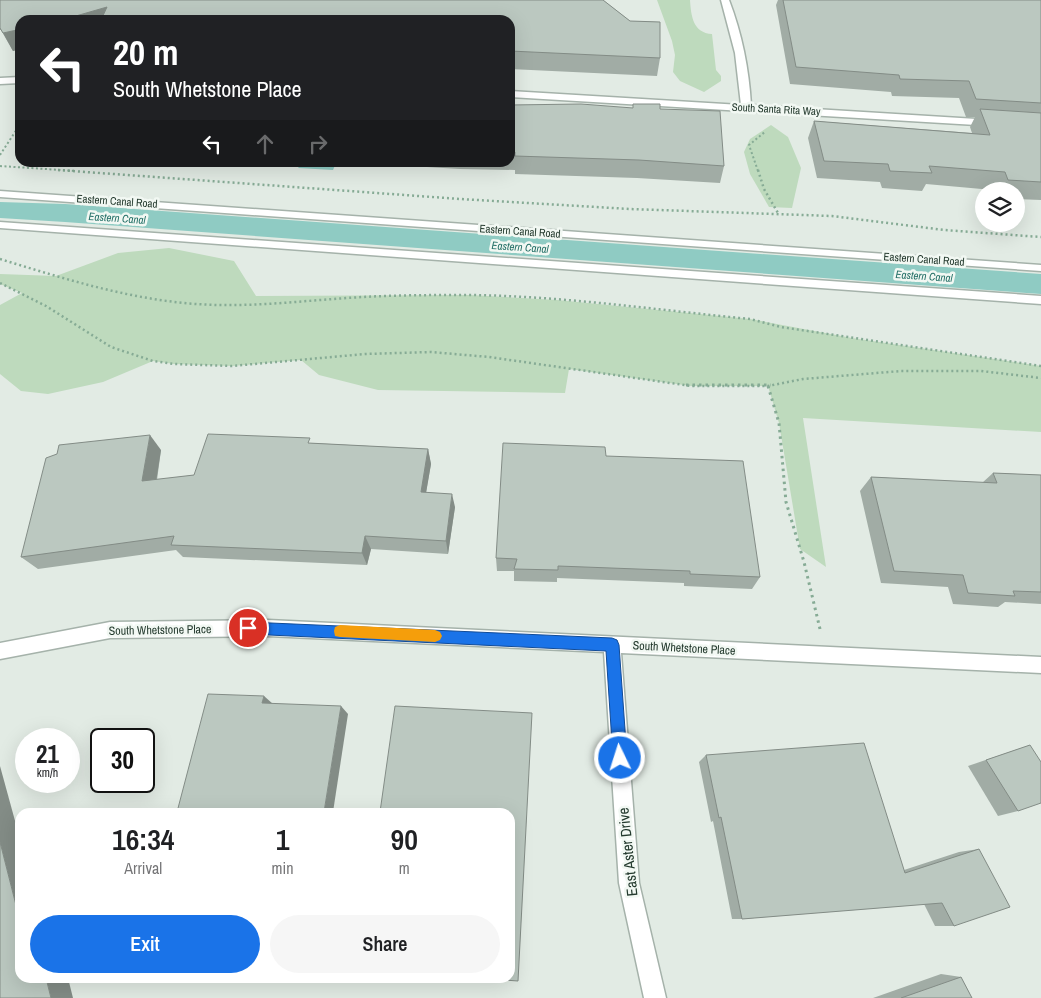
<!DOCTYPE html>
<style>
:root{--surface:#fff;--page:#f6f6f6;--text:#202124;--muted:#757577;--accent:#1a73e8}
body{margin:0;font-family:"Archivo Narrow",sans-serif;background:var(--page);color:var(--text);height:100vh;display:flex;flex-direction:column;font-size:19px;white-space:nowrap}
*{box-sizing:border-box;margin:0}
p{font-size:16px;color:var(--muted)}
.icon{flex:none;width:28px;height:28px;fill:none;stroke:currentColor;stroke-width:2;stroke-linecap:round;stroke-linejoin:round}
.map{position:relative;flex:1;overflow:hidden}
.sheet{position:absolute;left:15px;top:808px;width:500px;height:175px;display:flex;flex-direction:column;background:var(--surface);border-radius:15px;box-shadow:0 5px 20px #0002}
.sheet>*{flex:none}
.guide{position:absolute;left:15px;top:15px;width:500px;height:152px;border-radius:15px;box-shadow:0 5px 20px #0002;background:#202124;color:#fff;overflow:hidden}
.tools{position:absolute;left:975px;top:182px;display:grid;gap:10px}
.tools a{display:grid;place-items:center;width:50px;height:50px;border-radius:50%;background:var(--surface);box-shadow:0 5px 20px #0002;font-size:25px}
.speed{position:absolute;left:15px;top:728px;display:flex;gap:10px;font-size:25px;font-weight:700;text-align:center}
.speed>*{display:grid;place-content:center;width:65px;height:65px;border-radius:50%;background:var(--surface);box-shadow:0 5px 20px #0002;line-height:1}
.speed small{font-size:12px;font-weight:400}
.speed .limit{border:2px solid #111;border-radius:8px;background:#fff;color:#111}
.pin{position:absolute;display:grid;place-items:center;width:42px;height:42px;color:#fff;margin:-21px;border:2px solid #fff;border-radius:50%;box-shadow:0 1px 5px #0007}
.me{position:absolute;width:55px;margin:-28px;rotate:356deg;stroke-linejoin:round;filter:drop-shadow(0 0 4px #0008)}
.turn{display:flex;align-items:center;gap:18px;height:105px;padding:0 15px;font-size:22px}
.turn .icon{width:65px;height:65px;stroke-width:2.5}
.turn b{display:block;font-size:35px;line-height:42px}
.lanes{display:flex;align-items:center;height:48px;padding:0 15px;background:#0003;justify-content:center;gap:25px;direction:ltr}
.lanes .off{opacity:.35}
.eta{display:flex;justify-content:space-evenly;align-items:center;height:85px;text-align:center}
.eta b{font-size:30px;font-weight:600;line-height:35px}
.button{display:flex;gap:10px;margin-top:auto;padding:10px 15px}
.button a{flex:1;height:58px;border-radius:30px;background:var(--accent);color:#fff;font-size:20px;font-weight:600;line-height:58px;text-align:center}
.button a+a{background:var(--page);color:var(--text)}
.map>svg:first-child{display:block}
.green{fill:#bedabd}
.water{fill:#8fcbc3}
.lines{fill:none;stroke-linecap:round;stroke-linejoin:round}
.canal{fill:#8fcbc3;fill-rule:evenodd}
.service-casing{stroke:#a5b2aa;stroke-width:3}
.minor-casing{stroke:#a5b2aa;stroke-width:3}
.path-far2{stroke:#86ab95;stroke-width:2;stroke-dasharray:2 2.5;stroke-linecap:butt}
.path-far1{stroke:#86ab95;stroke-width:2.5;stroke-dasharray:2 3;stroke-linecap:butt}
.path{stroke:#86ab95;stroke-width:3;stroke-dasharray:2.5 4;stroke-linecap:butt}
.service{fill:#fff;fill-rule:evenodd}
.minor{fill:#fff;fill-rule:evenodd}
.wall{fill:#a1aca5}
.shaded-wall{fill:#838c86}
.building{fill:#bbc8c0;stroke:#838c86}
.route{fill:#1a73e8;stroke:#114b97}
.slow{fill:#f59e0b}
.labels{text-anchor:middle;stroke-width:5;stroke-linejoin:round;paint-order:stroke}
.far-street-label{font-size:11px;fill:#243a2e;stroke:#f2f8f3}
.far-water-label{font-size:11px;font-style:italic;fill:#247067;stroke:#f2f8f3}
.street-label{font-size:12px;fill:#243a2e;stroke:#f2f8f3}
.near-street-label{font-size:15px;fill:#243a2e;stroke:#f2f8f3}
</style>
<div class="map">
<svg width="1041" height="998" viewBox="0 0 1041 998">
<rect width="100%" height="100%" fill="#e2ebe4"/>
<!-- green -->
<g class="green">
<path d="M657,0H690C691,16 693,33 712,34L716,70L721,76V81L704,92L680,81L673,72L675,55L672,41Z"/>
<path d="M771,125L788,137L801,168L792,208L769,207L750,174L744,152L750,139Z"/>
<path d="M169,248L234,261L256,296L470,295L557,300L750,319L852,338L1041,366V432L803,418L826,567L800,549L779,423L768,386H691L569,369L565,393L378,390L319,375L301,360L232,366L174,364L153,361L103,382L48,394L21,391L0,374V305L22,293L0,284V274L56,276L118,253Z"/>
</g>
<!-- water -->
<path class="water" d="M302,163L332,162L336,163L333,170L298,168Z"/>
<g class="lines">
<!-- canal -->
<path class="canal" d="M0,202L65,204L1041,274V294L65,222L0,218Z"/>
<defs>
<g id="service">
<path d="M0,191L1041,265V271L0,197Z"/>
<path d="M0,222L1041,296V304L0,228Z"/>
</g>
<g id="minor">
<path d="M721,0H729C742,34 749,69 751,105L993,120L998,123L993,126L510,97V91L741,105L735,53Z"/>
<path d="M20,77V83L0,84V78Z"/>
<path d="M268,620L1041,657V673L621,653L639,883L666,998H644L619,883L604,652L268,636L110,638L0,659V643L110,622Z"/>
</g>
</defs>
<!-- service casing -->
<use href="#service" class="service-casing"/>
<!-- minor casing -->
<use href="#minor" class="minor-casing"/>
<!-- path-far2 -->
<g class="path-far2">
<path d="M0,155L17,129L20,110"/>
<path d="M0,166L76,171"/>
<path d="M758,171L749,145L766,131"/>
</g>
<!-- path-far1 -->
<g class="path-far1">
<path d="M58,170L460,199L630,209L832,216L944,230L1041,237"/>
<path d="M758,170L764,189L778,213"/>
<path d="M0,259C65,279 128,299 196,304C252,308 307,300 363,297C398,295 434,295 470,295C563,296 657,310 750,319L781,327L1041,366"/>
<path d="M0,283L46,306L111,347L153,361L174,364L232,366L365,354L431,352L489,357L691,386H768L803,379L901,371H981L1041,378"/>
</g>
<!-- path -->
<g class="path">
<path d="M686,385H771"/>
<path d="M768,386L779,423L786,502L804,562L820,629"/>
</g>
<!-- service -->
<use href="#service" class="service"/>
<!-- minor -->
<use href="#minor" class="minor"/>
</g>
<!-- wall -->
<g class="wall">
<path d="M0,0H603L630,21L660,22V58L657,76L510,69V20H20V49L13,51L1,30H0Z"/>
<path d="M778,0H1041V200L1016,199V191H994L993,190L926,184L922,191L882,188L880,182L817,178L808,138L814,121L972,133L970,127L975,117H966L959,98L892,96L891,92L790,84L776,5Z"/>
<path d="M510,105L660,109L724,166L720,183L637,178L515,174V170L460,169L377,164V162H510Z"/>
<path d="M312,443L428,449L431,464L426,492L455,507L448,554L371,549L367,565L183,557L176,550L38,569L21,557L161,450L157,480L194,475Z"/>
<path d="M606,456L760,577L752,589L684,586V583L557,578V582L514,581V571H497L496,558Z"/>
<path d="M993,473L1041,475V604L1005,602L998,607L953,604L948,587L881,583L860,491L871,477L982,483Z"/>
<path d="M1030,745L1018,811L998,816L968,766Z"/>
<path d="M706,755L904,870L959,852L979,849L954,926H935L924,904L742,919H732L713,821L711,822L699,762Z"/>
<path d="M941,974L961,977L972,998H873Z"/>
</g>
<!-- shaded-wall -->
<g class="shaded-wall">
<path d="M107,7L113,20H62Z"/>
<path d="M17,30L20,34V49L13,51L3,33Z"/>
<path d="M150,435L161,450L154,495L142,481Z"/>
<path d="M428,449L431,464L424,505L421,492Z"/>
<path d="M452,494L455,507L448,554L446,541Z"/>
<path d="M365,536L371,549L367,565L362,553Z"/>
<path d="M264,696L273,704L262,703Z"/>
<path d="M341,706L348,714L333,812H324Z"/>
<path d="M0,766L20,839V913H18L0,842Z"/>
<path d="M46,978H68L73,998H51Z"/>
</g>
<!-- building -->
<g class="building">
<path d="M0,0H603L630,21L660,22V58L510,51V20H101L107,7L62,20H20V32H19L17,30L3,33L0,28Z"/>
<path d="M783,0H1041V103L976,99L969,81L900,79L899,75L796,67Z"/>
<path d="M581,104L633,108V104H660V109L720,111L724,166L639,160L515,156V152H510V105Z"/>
<path d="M980,109L1041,113V182L1008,180L1005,172L929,166L932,173L890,171L888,164L824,161L814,121L990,135Z"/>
<path d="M208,434L310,438L308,443L428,449L421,492L452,494L446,541L365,536L362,553L171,545L174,536L21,557L46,458L57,454L59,445L150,435L142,481L194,475Z"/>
<path d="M503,443L605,447L606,456L743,461L760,577L690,574V571L558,566V570L514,569L517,559L496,558Z"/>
<path d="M993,473L1041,475V592L1013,591L1015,596L968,593L963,575L894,571L871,477L997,483Z"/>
<path d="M208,694L264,696L262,703L341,706L324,812H177Z"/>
<path d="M395,706L532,713L518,981L475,978H510V812H380Z"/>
<path d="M864,743L905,873L979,849L1010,907L954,926L942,903L742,919L721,817L719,818L706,755Z"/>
<path d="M1030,745L1041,762V803L1018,811L986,760Z"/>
<path d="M0,842L18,913L20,911V978H46L51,998H0Z"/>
<path d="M961,977L972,998H901Z"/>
</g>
<!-- route -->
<path class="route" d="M248,622L612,638L617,640L619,645L627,758L625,762L620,764L615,762L613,758L606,651L248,634L244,632L242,628L244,624Z"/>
<!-- slow -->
<path class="slow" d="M340,625L435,630L440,632L442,636L440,640L435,642L340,637L335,636L334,631L335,627Z"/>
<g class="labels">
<!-- far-street labels -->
<g class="far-street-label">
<text transform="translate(776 109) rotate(3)" y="4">South Santa Rita Way</text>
<text transform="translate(117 201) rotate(4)" y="4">Eastern Canal Road</text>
<text transform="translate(520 231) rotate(4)" y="4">Eastern Canal Road</text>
<text transform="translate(924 259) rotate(4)" y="4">Eastern Canal Road</text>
</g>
<!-- far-water labels -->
<g class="far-water-label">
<text transform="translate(117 218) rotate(4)" y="4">Eastern Canal</text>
<text transform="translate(520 247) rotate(4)" y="4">Eastern Canal</text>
<text transform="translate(924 276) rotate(4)" y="4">Eastern Canal</text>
</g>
<!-- street labels -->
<g class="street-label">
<text transform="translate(160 630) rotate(-1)" y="4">South Whetstone Place</text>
<text transform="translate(684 648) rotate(3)" y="4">South Whetstone Place</text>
</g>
<!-- near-street labels -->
<g class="near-street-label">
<text transform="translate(628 852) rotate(-96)" y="5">East Aster Drive</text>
</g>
</g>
</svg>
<div class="tools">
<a><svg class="icon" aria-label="layers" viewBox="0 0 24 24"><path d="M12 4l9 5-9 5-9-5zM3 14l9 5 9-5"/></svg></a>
</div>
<div class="speed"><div>21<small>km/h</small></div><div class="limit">30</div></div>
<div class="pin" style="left:248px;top:628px;background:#d93025"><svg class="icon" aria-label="arrive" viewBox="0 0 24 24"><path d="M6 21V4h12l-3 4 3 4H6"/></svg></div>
<svg class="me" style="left:620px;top:758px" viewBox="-20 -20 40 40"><circle r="17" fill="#1a73e8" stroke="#fff" stroke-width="3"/><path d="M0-11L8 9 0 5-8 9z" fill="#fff"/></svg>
<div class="guide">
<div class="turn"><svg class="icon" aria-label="left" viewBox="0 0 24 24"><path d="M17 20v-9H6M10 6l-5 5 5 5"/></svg><div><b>20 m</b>South Whetstone Place</div></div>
<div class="lanes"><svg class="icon" aria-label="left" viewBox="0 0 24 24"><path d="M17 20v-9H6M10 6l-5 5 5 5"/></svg><svg class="icon off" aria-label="ahead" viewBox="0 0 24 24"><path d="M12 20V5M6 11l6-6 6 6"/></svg><svg class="icon off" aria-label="right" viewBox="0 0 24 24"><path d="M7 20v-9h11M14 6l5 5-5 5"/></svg></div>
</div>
<section class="sheet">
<div class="eta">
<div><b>16:34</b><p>Arrival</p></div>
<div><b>1</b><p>min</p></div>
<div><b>90</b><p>m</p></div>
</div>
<div class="button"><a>Exit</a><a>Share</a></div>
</section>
</div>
